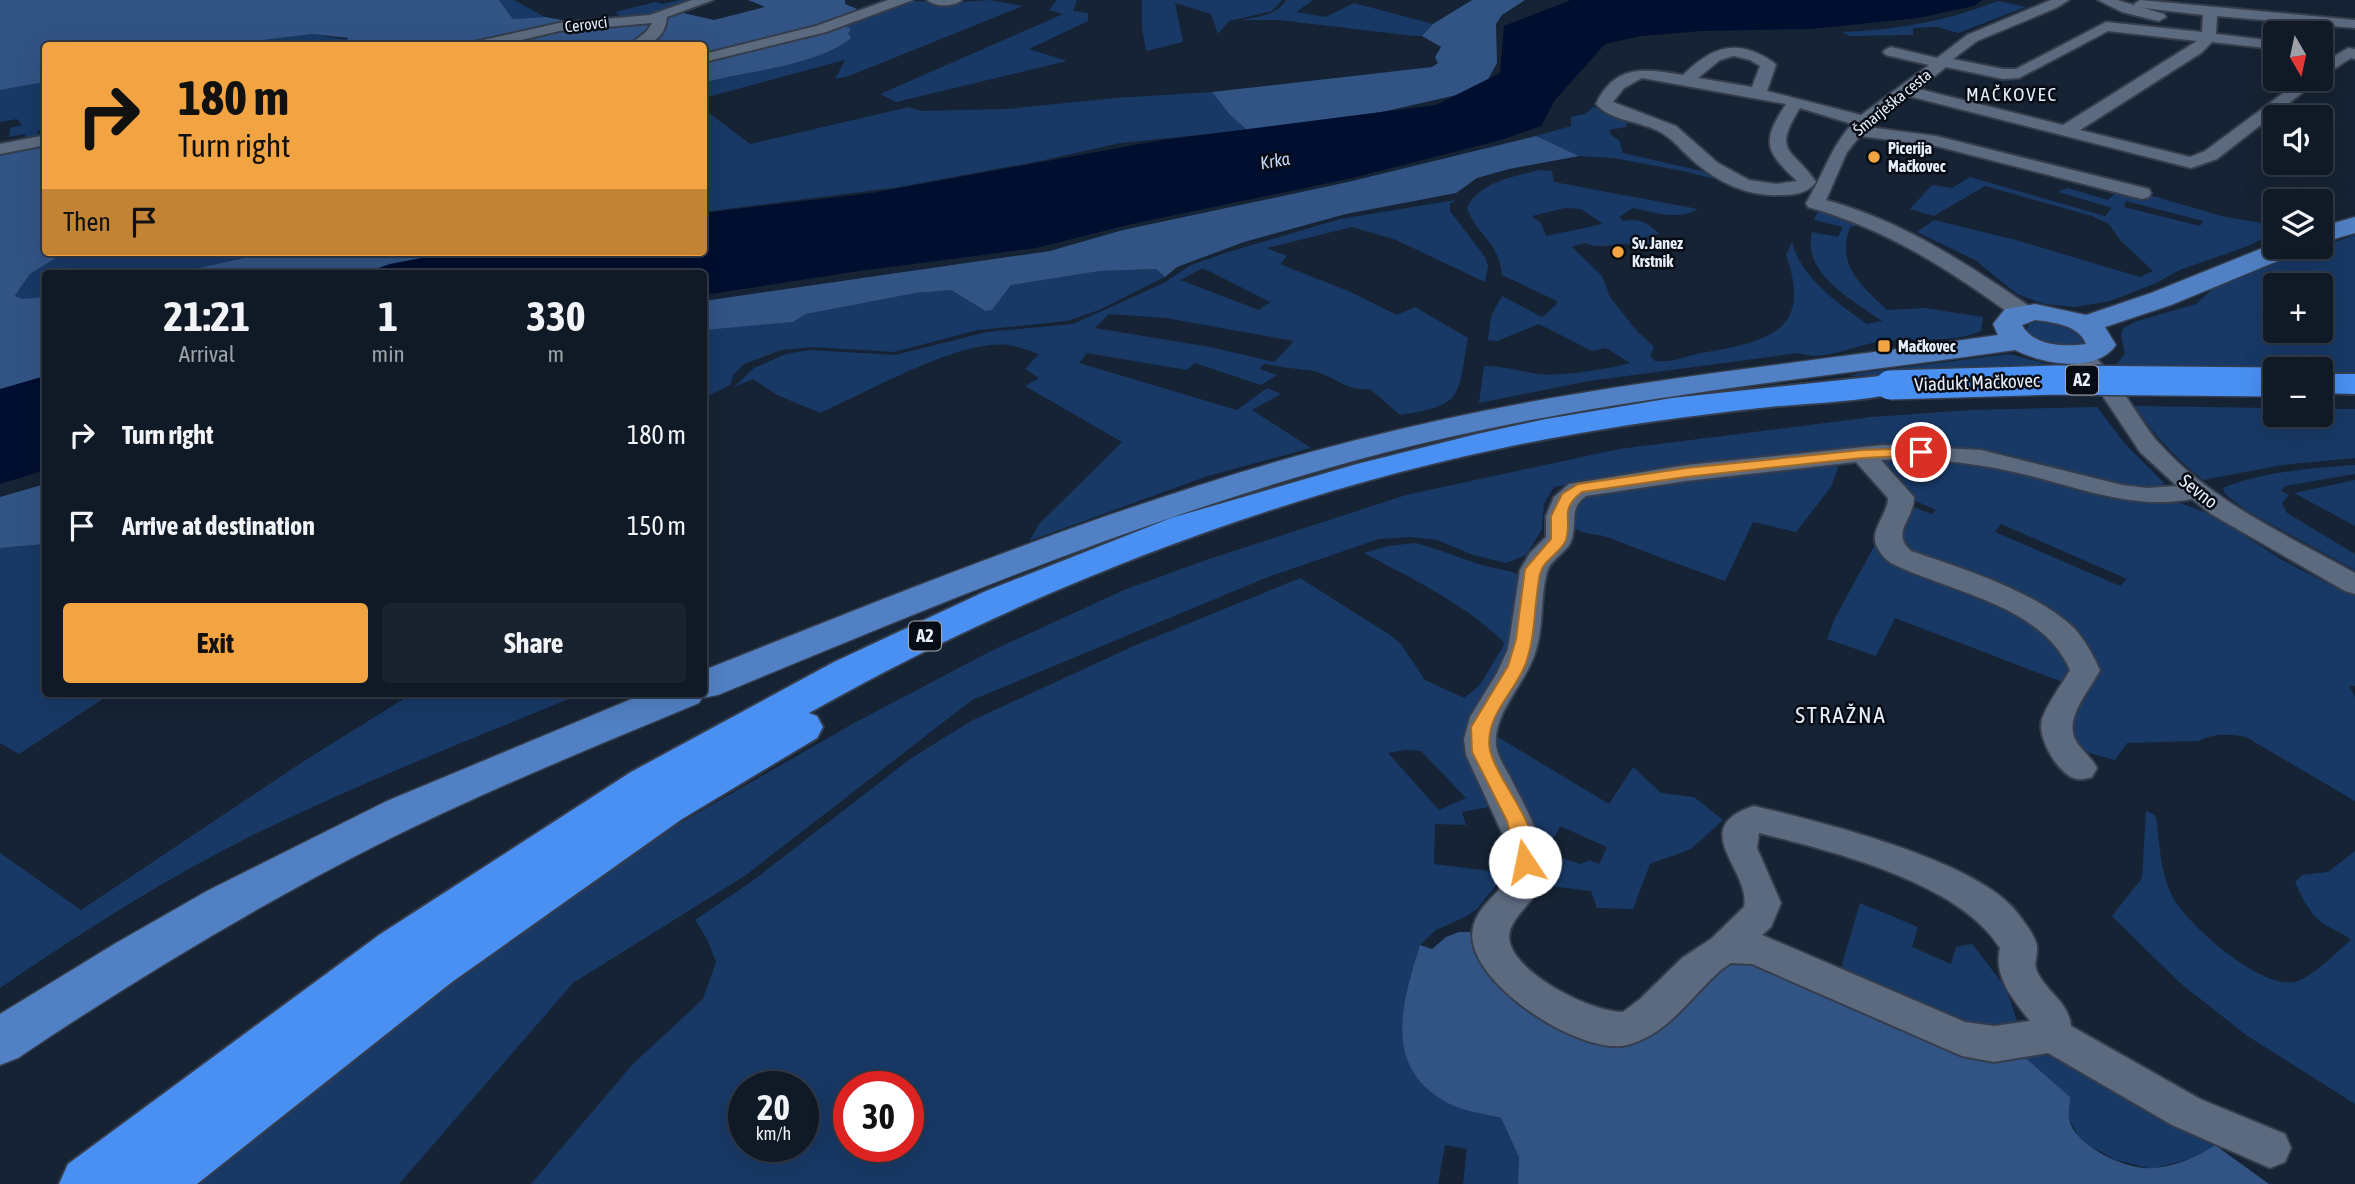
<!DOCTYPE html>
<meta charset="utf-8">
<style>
:root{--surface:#101a27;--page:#19232f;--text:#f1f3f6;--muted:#9ca1a7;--line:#303844;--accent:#f3a442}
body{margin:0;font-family:"Asap Condensed",sans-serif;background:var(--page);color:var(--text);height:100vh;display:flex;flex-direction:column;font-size:26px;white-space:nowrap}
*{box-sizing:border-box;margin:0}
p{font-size:23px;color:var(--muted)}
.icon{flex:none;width:38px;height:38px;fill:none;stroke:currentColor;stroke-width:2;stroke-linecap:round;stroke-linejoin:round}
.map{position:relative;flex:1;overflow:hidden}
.side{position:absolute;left:42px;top:270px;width:665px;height:427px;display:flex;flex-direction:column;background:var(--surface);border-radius:7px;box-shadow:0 7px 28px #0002,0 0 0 2px var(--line)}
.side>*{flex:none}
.guide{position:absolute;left:42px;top:42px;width:665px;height:214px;border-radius:7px;box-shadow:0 7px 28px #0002,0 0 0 2px var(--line);background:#f3a442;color:#111;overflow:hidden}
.needle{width:46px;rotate:171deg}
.buttons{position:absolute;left:2263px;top:21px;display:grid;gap:14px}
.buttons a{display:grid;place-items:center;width:70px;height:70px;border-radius:7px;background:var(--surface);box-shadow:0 7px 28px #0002,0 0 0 2px var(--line);font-size:35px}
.speed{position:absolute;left:728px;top:1071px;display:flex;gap:14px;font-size:35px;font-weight:700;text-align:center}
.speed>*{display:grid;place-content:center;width:91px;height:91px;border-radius:50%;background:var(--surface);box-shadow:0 7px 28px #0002,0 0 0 2px var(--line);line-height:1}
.speed small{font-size:18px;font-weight:400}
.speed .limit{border:10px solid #d22;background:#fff;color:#111}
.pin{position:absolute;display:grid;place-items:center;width:60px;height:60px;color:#fff;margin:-30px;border:4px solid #fff;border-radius:50%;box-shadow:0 2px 7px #0007}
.me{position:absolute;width:77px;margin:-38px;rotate:349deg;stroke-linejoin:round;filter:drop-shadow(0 0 5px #0008)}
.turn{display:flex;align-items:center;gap:24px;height:147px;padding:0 21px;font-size:32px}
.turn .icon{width:91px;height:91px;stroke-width:2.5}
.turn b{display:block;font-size:49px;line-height:60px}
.then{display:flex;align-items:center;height:66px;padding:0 21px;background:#0003;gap:14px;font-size:26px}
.eta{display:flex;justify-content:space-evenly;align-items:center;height:119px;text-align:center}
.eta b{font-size:42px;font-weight:700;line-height:49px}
.cta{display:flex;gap:14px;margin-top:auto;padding:14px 21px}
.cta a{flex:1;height:80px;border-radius:7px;background:var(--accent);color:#111;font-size:28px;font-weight:700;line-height:80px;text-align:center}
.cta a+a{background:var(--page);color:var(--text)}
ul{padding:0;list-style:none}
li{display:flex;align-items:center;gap:21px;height:91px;padding:0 21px}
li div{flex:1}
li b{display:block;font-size:26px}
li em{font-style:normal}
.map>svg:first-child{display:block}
.green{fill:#183966;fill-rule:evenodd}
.forest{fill:#325485}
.water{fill:#000e2f}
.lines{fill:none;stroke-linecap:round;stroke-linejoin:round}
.minor-casing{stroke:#353d4c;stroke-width:4}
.major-casing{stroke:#353d4c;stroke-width:3}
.highway-casing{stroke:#353d4c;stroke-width:4}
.minor{fill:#5c6a7f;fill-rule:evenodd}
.major{fill:#5181c4;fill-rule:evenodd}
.highway{fill:#4990f2;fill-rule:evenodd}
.highway-bridge-casing{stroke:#353d4c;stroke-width:32;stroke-linecap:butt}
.highway-bridge{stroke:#4990f2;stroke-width:29}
.route{fill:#f3a442;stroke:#9e6b2b;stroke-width:2}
.poi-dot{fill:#f3a442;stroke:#070c14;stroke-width:2.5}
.labels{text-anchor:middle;stroke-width:5;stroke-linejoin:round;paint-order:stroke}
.far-street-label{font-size:16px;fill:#e6eefa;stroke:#070c14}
.far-poi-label{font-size:16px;font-weight:bold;fill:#e6eefa;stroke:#070c14;text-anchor:start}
.far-water-label{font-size:18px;font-style:italic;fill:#c4d9f8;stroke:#070c14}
.shield{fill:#070c14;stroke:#a3aab5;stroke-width:2}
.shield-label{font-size:18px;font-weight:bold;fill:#e6eefa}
.far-quarter-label{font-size:19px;letter-spacing:2px;fill:#e6eefa;stroke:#070c14}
.street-label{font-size:19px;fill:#e6eefa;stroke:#070c14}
.quarter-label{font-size:23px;letter-spacing:2px;fill:#e6eefa;stroke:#070c14}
</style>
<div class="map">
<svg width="2355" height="1184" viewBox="0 0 2355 1184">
<rect width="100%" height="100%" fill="#162334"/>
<!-- green -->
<g class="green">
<path d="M499,0H514L545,17L513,19Z"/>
<path d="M679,0H701C675,9 650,15 622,18L615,12L656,2L663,4Z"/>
<path d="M989,0L1023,6L849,76L835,79L845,60L704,98V83C744,71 819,66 850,38L841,26L910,1L963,2Z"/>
<path d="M1057,0H1077L1073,11L1088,13V21L1029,49L1067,61L896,102L880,94L1063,14L1049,10Z"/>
<path d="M1142,0H1282L1272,11L1229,21L1218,34L1211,14L1175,3L1183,42L1146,51L1142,28Z"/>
<path d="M1286,0H1313L1296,12L1326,17L1354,3L1433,24L1422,36H1414L1279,20H1242C1259,16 1276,16 1286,0Z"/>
<path d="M1998,1L2026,7L1958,33L1938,27L1913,28V35L1850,36L1842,32C1896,30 1947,21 1998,1Z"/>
<path d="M312,34L349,40L343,46H181L198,40H264Z"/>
<path d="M45,82V129L37,131L41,139L26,142L25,134L9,137L10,128L22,125L17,119L0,122V90Z"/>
<path d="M1212,92L1230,115L1247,130L1120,143L1040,161L899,187L704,212V109L750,144L909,107L921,111L1007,109L1116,98Z"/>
<path d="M1593,107L1630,119L1626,127L1609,130L1612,136L1619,140L1623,153L1719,175L1727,182L1683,171L1613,158L1579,156L1536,136L1571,126V117L1585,114Z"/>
<path d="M1539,170L1552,171L1554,182L1698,209C1679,221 1653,212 1633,208L1619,217L1623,221C1639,218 1648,222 1659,234L1646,237L1655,243L1640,247C1623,238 1604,252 1585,243L1572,247L1602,276L1610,297L1635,329L1654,347L1650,356L1655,361C1676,363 1686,355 1707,352C1769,341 1813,330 1786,255L1792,242C1801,278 1838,303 1867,324L1882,321C1854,301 1801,274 1812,232L1838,237L1843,227L1814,220L1817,213L1823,211L1867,223L1850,227C1836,266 1861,285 1887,310L1925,308L1983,317L1981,331C1948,345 1912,336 1878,342C1851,346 1825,362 1798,353L1589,381L1479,403L1484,366C1503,366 1519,371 1538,374C1560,377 1608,369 1630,363L1606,348L1592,351L1539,324L1497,341L1488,340L1491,316L1502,296L1542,317L1556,305L1557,301L1502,275C1499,241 1477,236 1467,208C1479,182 1513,177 1539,170ZM1565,208L1581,209L1603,224L1546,236L1541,223L1532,216Z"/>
<path d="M1970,177L2105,216L2112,208L2058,192L2067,188L2108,200L2122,187L2225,217L2275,225V233L2248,246L2180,270L2154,284L2110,301L2076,307L2044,304L2017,294L1975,260L1917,232L1934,220L2016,240L2140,277L2153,271L2120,240L2109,224L2092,216L1985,186L1934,216L1910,209L1932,185L1952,188ZM2126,201L2203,221L2200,226L2124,207Z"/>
<path d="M1456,200L1450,204V211L1485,257L1488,266L1485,282L1396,240L1352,227L1267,248L1287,256L1280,264L1353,293L1397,315L1415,307L1468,338C1457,397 1465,405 1400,415L1370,389C1344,392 1331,372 1307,370C1294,369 1280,367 1264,364L1260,369L1277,375L1261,385L1195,363L1187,370L1087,353L1079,363L1237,410L1267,388L1281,394L1252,410L1311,448L1208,476L1029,541L1040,523L1122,442L1025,386L1039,378L1025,369L1039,354C1030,351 1018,346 1008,345C959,339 866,393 820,413L777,395L753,379L734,387L754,368L786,354L810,350L895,355L987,332L1073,324L1164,283L1191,265L1225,253L1340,219ZM1203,268L1270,302L1259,310L1180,280ZM1109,314L1166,318L1294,341L1274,362L1210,347L1095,328Z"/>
<path d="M2355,235V375L2321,373L2320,369L2116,370L2115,366L2125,354L2121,335L2123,328L2137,321L2196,304L2218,284L2265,266ZM2275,285H2320V331H2275Z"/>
<path d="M66,252H271L176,273H46L45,297L23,300L15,297L30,274Z"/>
<path d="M1156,269L1165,277L1099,310L1067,321L978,330L894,352L814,347L781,350L744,364L734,374L730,385L704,398V330L706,329L793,322L806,314L916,293L951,290L984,311L992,310L1011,285L1100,271Z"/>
<path d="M2035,322C2053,320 2067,325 2082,336L2083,344C2065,353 2040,344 2026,331L2029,324Z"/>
<path d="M2009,354L2067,369L1850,376L1859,373Z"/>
<path d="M2135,406L2275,408V415H2320L2321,409H2355V458L2282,465L2203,480C2176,458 2154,436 2135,406Z"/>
<path d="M2097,407L2125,444L2163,482L2167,492H2142L1983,454L1680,468L1554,487L1544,504L1542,529L1535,541L1526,555L1506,563L1473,555L1437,540L1411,537L1379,539L1268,577L972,700L746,875L573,983L399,1184H182L490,945L666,831L856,722L993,650L1124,590L1203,561L1406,495L1619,449L1872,417L1970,410Z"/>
<path d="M1881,458L1947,459L2034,474L2154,502L2180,503L2213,515L2282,560L2336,588L2355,595V686H2349L2355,697V801L2246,737C2229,734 2215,733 2198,741L2127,743L2115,760L2074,749L2064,739L2075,645L1896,547L1905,504L1932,514L1936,510L1907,497L1879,465ZM2001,524L2127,579L2120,586L1995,532Z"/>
<path d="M1835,463L1839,465L1831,487L1796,532L1753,522L1725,581C1685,567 1646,552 1607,537C1595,533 1582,535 1572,526L1574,498L1598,489Z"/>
<path d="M2355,465V474L2285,486L2281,491L2289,495L2282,503L2287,513L2355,554V570L2247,511L2225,494L2223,488C2262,472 2313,468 2355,465Z"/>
<path d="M2355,480V526L2294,493Z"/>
<path d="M1878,539L2028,616L2073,660L2070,685L1895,618L1876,656L1827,639L1835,618Z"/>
<path d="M1415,543C1440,549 1461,559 1485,566C1499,570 1511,569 1523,578L1509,657L1479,703L1500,805L1462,812L1466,825L1435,824L1434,864L1506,873L1477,909L1465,917L1436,930L1420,945L1409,982L1457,1107L1501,1118L1519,1157L1518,1184H1463L1467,1149L1445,1145L1438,1184H531L632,1065L703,999L716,962L707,939L695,920L751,882L910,759L971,721L1136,645L1300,578L1390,635L1400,643L1425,680L1464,698L1480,685L1504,645L1502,640C1461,602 1413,579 1364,553L1388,546ZM1405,750L1421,751L1466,798L1439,810L1388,753ZM744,1087H803V1146H744ZM849,1087H908V1146H849Z"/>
<path d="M45,544L46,693H112L19,754L0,743V548Z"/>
<path d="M413,693H583C474,738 362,782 255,834C166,878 82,932 0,988V853L81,910L304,761Z"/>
<path d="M1486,730L1609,804L1633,767L1661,793L1694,797L1723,820L1691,849L1650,864L1633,909L1597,908L1591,891L1550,886L1541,873ZM1560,826L1607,847L1599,864L1589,860L1581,864L1562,858L1559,849L1551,844Z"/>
<path d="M2146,811L2155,815L2157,823C2160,849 2161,878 2175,901C2193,929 2261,989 2295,982C2310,979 2338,951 2351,940C2342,932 2331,929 2321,922C2309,912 2301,896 2295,882L2302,875L2328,872L2355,851V1104L2246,1035L2179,982L2112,916L2142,878Z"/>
<path d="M1860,903L1918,927L1912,947L1951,964L1956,947L1972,944L2006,988L2018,1024C1964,1048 1888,1000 1838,978Z"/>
<path d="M2039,1046L2175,1117L2215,1145L2204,1153L2186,1160L2152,1169L2116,1160L2081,1141L2069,1119L2015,1049Z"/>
</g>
<!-- forest -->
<g class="forest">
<path d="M0,0H499L513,19L545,17L562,20L565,25L469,46L343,45L348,38L312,34L264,40H198L181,46H46L45,82L0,90Z"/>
<path d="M748,0H845V4L857,9L835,21L851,29L848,33L851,38C818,66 745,71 704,83V46H481L534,33L679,12L714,20L765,7Z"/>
<path d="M1472,0H1525L1502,15L1496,24L1497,63L1486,83L1474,91L1382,112L1247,130L1230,115L1212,92L1432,67L1438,63L1435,57L1441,47L1422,36L1433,24Z"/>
<path d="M1536,136L1579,156L1509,169L1477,178L1456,193L1346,214L1244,242L1177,267L1165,277L1156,269L1100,271L1011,285L992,310L985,311L951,290L916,293L806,314L793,322L704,330V301L1050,251L1123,230L1348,182Z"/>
<path d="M45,142L46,252H66L30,274L15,296L23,299L45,297V381L0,395V150Z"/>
<path d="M271,252H463L369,273H176Z"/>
<path d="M45,484V544L0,548V497Z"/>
<path d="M1459,932H1470L1485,961L1613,1043L1730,954L2015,1049L2070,1097C2070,1104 2068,1112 2069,1119C2074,1146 2128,1171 2154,1168C2176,1166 2198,1157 2215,1145L2269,1184H1518L1519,1157L1501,1118C1486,1114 1468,1112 1454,1106C1381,1072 1401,1006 1420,945L1432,949L1446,937Z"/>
</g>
<!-- water -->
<g class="water">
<path d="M1571,0H1982L1974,6L1918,18L1811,29L1701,31L1641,36L1605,44L1555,100L1541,126L1501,140L1352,178L1132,224L1036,248L859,271L704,295V273H364L390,264L453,252H704V213L872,193L1162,140L1436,105L1500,73L1504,26Z"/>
<path d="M45,376V470L0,484V389Z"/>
</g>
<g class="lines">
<defs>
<g id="minor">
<path d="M692,0H713L667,17C665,41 648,46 628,46L646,32L652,23L559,31L497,46H468L470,43L559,23L650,15Z"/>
<path d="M888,0H913L826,32L704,62V54L816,26Z"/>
<path d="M927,0H962C954,7 935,7 927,0Z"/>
<path d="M2051,0H2069L2056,8L1977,41L1953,59L2003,69H2016L2106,22L2202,32L2203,15L2136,7L2134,4L2140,0L2355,20V28L2217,16L2216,34L2275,41V49L2212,42L2201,53L2080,130L2190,157L2205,151L2302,79H2320L2217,159L2191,168L1908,96L1872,123L1868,127L1936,136L2149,189L2151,193L2149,197L2142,199L1936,146L1860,136L1847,152L1826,200C1903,221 1967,264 2032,308L2035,313L2032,318H2016C1951,271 1887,229 1808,207L1806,203C1823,176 1830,148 1852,124L1800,108C1771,154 1793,148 1816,182C1808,193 1795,195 1782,195C1746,197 1715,181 1689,157C1679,148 1672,138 1660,132C1641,121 1610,121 1596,104C1615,63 1646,69 1683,75C1713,46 1737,38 1773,62L1776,65L1767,91L1861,115L1929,65L1886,55L1883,52L1886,49L1891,47L1937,58L1967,35ZM2108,31L2197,41L2063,125L1919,89L1946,67L2003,79L2019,78ZM1734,56L1750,60L1760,66L1752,87L1698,78L1720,60ZM1642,78L1786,104C1761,142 1765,151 1797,181L1776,184L1749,180L1718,163L1676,126L1613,102L1624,88Z"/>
<path d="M2098,0H2117L2164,14L2166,17L2159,21L2154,20L2122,12Z"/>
<path d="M2348,48L2355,49V59L2351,58L2320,78V65Z"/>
<path d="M46,135V145L0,154V144Z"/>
<path d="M2080,348C2106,355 2139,421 2158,442C2210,501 2287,535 2355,573V594L2345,591L2211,514L2192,499C2130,511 2074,485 2014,472C1971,462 1925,458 1881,460L1914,497C1914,520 1890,532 1911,551C1961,568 2035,591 2074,628C2085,640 2093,655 2100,670C2090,690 2063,719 2076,741C2082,751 2092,758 2097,768L2092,777C2085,779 2079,781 2071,777C2055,768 2037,737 2042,719C2048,702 2061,686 2070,670C2042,605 1950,592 1893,564C1885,560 1875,548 1875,539C1874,525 1888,513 1888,498L1856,462L1686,481L1586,496C1569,508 1577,521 1572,538C1569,552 1551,558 1547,572C1540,597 1544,625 1536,650C1527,683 1493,711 1496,746C1498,757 1504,766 1509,775C1524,805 1546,840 1543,874C1541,902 1503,918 1510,943C1519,976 1592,1012 1623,1012L1640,999L1682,958L1711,939L1744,907C1752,871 1685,828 1754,806C1820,822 1972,859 2015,910C2022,919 2036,936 2037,947C2038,960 2031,963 2040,977C2050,994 2069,1004 2071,1026L2200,1099L2285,1134L2291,1148L2285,1162L2270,1168L2172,1125L2048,1053L1994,1062L1962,1056L1752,964L1731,963L1722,969C1692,995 1668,1035 1627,1045C1582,1057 1462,981 1473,928C1477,908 1495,896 1507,881L1508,861L1504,837L1466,755L1464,739L1470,717L1497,673L1508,649L1520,570L1530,553L1546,537V516L1554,497L1569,484L1686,465L1883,445L1981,450L2122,485L2147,488L2177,486L2140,452L2102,395L2072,360L2069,355L2072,350ZM1759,833C1831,851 1959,882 2000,948C1993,976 2013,1000 2030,1021L1994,1026L1965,1022L1762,935L1771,927L1781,903L1757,848Z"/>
</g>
<g id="major">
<path d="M2355,217V233L2320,243V227Z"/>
<path d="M2275,243V247H2301L2297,253L2171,305L2105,327L2116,345C2096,374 2043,364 2015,350C1806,380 1592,399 1387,452C1157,512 937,604 718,695L702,698L699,703C591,748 483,792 379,844C253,908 134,980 18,1058L0,1065V1014L116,943L207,891L387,801L646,693H704V670C946,574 1189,474 1445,419C1627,379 1814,362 1998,335L1993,324L2005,309L2035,304L2086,315L2151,293ZM2035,320C2053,322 2079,325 2086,344C2065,347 2033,346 2022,325Z"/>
</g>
<g id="highway">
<path d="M2320,374H2355V394L2320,393Z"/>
<path d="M1890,375L1901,378L1906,385L1901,392C1859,402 1813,403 1769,407C1695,415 1621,425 1547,439C1293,487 1033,586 809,713L817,716L823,727L817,738L682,819L452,982L197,1184H59L68,1164L379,935L631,772L834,662L986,591L1171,518L1357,464L1477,434L1546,419L1672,398Z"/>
</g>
</defs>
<!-- minor casing -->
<use href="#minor" class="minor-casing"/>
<!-- major casing -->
<use href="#major" class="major-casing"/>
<!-- highway casing -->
<use href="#highway" class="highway-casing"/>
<!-- minor -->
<use href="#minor" class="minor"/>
<!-- major -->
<use href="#major" class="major"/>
<!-- highway -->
<use href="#highway" class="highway"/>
<defs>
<path id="highway-bridge" d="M1890,385L2056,380L2275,382"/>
</defs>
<!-- highway-bridge casing -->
<use href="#highway-bridge" class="highway-bridge-casing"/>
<!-- highway-bridge -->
<use href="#highway-bridge" class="highway-bridge"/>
</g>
<!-- route -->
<path class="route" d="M1921,448L1928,452L1926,455L1862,458L1686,477L1582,492C1558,510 1573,520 1566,540C1561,553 1543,560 1540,574C1534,604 1536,634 1526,663C1515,693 1484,716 1490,750C1497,782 1549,835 1532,868L1525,870L1518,868L1507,821L1472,752L1471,727L1508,666L1516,639L1525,569L1551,539V516L1562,494L1578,484L1686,468L1862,450Z"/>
<!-- markers -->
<g class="poi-dot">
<circle cx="1874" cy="157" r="7"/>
<circle cx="1618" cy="252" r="7"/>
<rect x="1877" y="339" width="14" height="14" rx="3.5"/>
</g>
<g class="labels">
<!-- far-street labels -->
<g class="far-street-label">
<text transform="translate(586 24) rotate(-7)" y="6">Cerovci</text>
<text transform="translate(1892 102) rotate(-39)" y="6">Šmarješka cesta</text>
</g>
<!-- far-poi labels -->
<g class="far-poi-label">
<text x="1888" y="154">Picerija<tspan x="1888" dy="18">Mačkovec</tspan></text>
<text x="1632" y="249">Sv. Janez<tspan x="1632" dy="18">Krstnik</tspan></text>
<text x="1898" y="352">Mačkovec</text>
</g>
<!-- far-water labels -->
<g class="far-water-label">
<text transform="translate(1275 161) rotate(-10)" y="6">Krka</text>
</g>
<!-- shield labels -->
<g class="shield">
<rect x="2066" y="365.5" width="32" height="29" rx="5"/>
<rect x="909" y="621.5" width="32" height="29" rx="5"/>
</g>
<g class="shield-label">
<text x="2082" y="386">A2</text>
<text x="925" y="642">A2</text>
</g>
<!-- far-quarter labels -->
<g class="far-quarter-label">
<text x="2012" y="101">MAČKOVEC</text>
</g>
<!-- street labels -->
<g class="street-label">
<text transform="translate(1977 382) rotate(-2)" y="7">Viadukt Mačkovec</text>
<text transform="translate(2199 491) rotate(38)" y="7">Sevno</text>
</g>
<!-- quarter labels -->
<g class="quarter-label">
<text x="1841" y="723">STRAŽNA</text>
</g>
</g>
</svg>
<div class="buttons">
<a><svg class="needle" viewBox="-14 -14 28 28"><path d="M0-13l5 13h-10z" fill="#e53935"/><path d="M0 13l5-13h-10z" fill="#9ca1a7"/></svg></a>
<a><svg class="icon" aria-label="sound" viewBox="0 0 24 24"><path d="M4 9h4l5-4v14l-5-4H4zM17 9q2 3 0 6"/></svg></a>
<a><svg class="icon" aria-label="layers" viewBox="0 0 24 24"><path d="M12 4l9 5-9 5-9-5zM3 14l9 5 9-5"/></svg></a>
<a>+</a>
<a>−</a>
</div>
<div class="speed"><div>20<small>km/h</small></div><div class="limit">30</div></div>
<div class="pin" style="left:1921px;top:452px;background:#d93025"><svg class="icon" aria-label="arrive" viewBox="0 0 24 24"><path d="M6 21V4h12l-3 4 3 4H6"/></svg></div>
<svg class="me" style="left:1525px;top:862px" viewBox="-20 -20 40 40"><circle r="19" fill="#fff"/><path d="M0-13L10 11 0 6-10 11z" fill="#f3a442"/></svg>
<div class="guide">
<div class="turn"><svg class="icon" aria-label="right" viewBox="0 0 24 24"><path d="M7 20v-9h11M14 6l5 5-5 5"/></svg><div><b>180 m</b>Turn right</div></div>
<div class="then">Then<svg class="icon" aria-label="arrive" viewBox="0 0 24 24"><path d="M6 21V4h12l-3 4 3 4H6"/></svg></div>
</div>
<section class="side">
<div class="eta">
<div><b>21:21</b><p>Arrival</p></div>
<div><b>1</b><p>min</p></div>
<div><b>330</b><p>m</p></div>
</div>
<ul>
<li><svg class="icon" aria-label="right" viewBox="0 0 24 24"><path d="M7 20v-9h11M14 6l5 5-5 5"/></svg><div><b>Turn right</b></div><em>180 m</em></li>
<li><svg class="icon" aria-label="arrive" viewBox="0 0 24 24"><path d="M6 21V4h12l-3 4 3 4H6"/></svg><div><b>Arrive at destination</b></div><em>150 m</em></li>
</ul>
<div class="cta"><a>Exit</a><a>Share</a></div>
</section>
</div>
